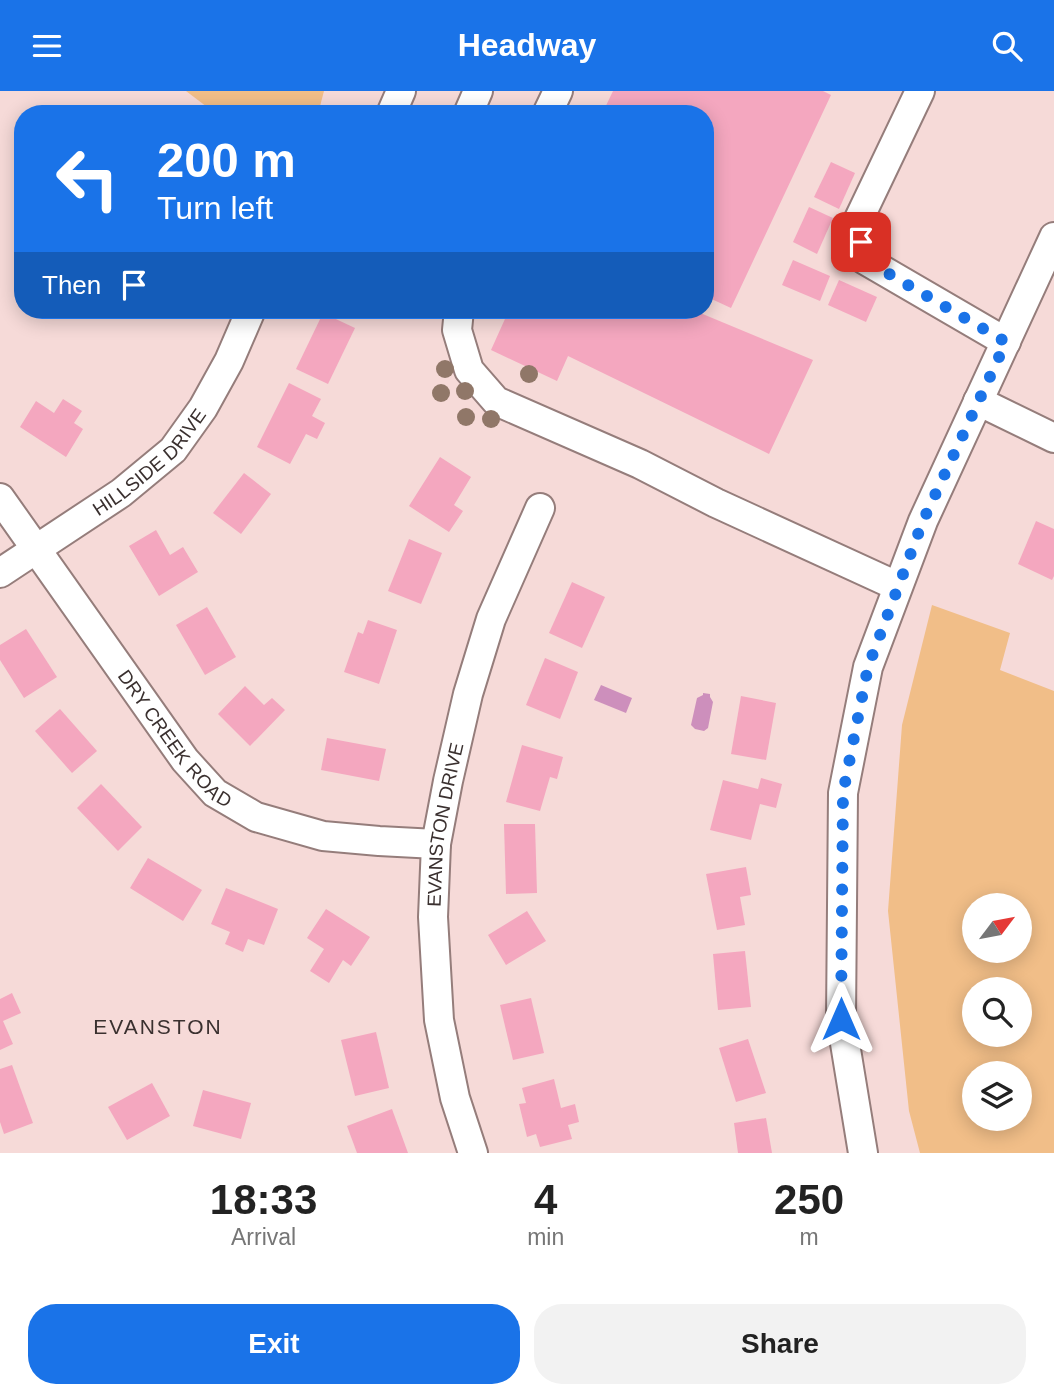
<!DOCTYPE html>
<style>
:root{--surface:#fff;--page:#f2f2f2;--text:#222;--muted:#767676;--accent:#1a73e8}
body{margin:0;font-family:Arial,sans-serif;background:var(--page);color:var(--text);height:100vh;display:flex;flex-direction:column;font-size:26px;white-space:nowrap}
*{box-sizing:border-box;margin:0}
p{font-size:23px;color:var(--muted)}
.icon{flex:none;width:38px;height:38px;fill:none;stroke:currentColor;stroke-width:2;stroke-linecap:round;stroke-linejoin:round}
.map{position:relative;height:1062px;overflow:hidden}
.details{display:flex;flex-direction:column;background:var(--surface);flex:1}
.details>*{flex:none}
.guide{position:absolute;left:14px;top:14px;width:700px;height:214px;border-radius:28px;box-shadow:0 4px 18px #0003;background:#1a73e8;color:#fff;overflow:hidden}
.needle{width:46px;rotate:58deg}
.fabs{position:absolute;left:962px;top:802px;display:grid;gap:14px}
.fabs a{display:grid;place-items:center;width:70px;height:70px;border-radius:50%;background:var(--surface);box-shadow:0 4px 18px #0003;font-size:35px}
.pin{position:absolute;display:grid;place-items:center;width:60px;height:60px;color:#fff;margin:-30px;border-radius:14px;box-shadow:0 4px 10px #0006}
.me{position:absolute;width:77px;margin:-38px;rotate:0deg;stroke-linejoin:round;filter:drop-shadow(0 0 5px #0008)}
.turn{display:flex;align-items:center;gap:24px;height:147px;padding:0 28px;font-size:32px}
.turn .icon{width:91px;height:91px;stroke-width:2.5}
.turn b{display:block;font-size:49px;line-height:60px}
.then{display:flex;align-items:center;height:66px;padding:0 28px;background:#0003;gap:14px;font-size:26px}
.eta{display:flex;justify-content:space-evenly;align-items:center;height:119px;text-align:center}
.eta b{font-size:42px;font-weight:600;line-height:49px}
.button{display:flex;gap:14px;margin-top:auto;padding:14px 28px}
.button a{flex:1;height:80px;border-radius:28px;background:var(--accent);color:#fff;font-size:28px;font-weight:600;line-height:80px;text-align:center}
.button a+a{background:var(--page);color:var(--text)}
header{display:flex;justify-content:space-between;align-items:center;height:91px;padding:0 28px;background:var(--accent);color:#fff;font-size:32px;font-weight:600}
.map>svg:first-child{display:block}
.green{fill:#f1be88;fill-rule:evenodd}
.water{fill:#cd8fbc}
.building{fill:#f4a7bf}
.lines{fill:none;stroke-linecap:round;stroke-linejoin:round}
.minor-casing{stroke:#957d7b;stroke-width:32}
.minor{stroke:#fff;stroke-width:28}
.tree{fill:#907768}
.route{stroke:#1a73e8;stroke-width:12;stroke-dasharray:0 21.6}
.labels{text-anchor:middle;stroke-width:7;stroke-linejoin:round;paint-order:stroke}
.street-label{font-size:19px;fill:#3a302f;stroke:#f6dad8}
.neighbourhood-label{font-size:21px;letter-spacing:2px;fill:#3a302f;stroke:#f6dad8}
</style>
<header><svg class="icon" aria-label="menu" viewBox="0 0 24 24"><path d="M4 6h16M4 12h16M4 18h16"/></svg>Headway<svg class="icon" aria-label="search" viewBox="0 0 24 24"><circle cx="10" cy="10" r="6"/><path d="M15 15l6 6"/></svg></header>
<div class="map">
<svg width="1054" height="1062" viewBox="0 0 1054 1062">
<rect width="100%" height="100%" fill="#f6dad8"/>
<!-- green -->
<g class="green">
<path d="M186,0H324L318,23H219L211,19Z"/>
<path d="M932,514L1010,542L1000,579L1054,600V1062H920L909,1020L888,820L902,634ZM975,814H1020V859H975ZM975,898H1020V943H975ZM975,982H1020V1027H975Z"/>
</g>
<!-- water -->
<g class="water">
<path d="M601,594L632,607L626,622L594,609Z"/>
<path d="M703,602L710,603V606L713,611L708,637L704,640L695,638L691,634L697,607L703,604Z"/>
</g>
<!-- building -->
<g class="building">
<path d="M613,0H823L831,4L731,217L705,205V23H602Z"/>
<path d="M831,71L855,82L839,118L814,106Z"/>
<path d="M809,116L833,127L817,163L793,151Z"/>
<path d="M793,169L830,185L820,210L782,194Z"/>
<path d="M839,189L877,206L866,231L828,214Z"/>
<path d="M509,219H693L813,269L769,363L568,265L557,290L491,259Z"/>
<path d="M323,222L355,237L328,293L296,278Z"/>
<path d="M289,292L321,308L312,325L325,332L317,348L306,343L290,373L257,356Z"/>
<path d="M63,308L82,320L74,332L83,338L66,366L20,336L36,310L54,322Z"/>
<path d="M440,366L471,386L454,414L463,420L449,441L409,415Z"/>
<path d="M244,382L271,403L241,443L213,422Z"/>
<path d="M1036,430L1054,438V485L1052,489L1018,473Z"/>
<path d="M156,439L170,464L183,456L198,481L159,505L129,455Z"/>
<path d="M409,448L442,462L421,513L388,500Z"/>
<path d="M572,491L605,506L582,557L549,542Z"/>
<path d="M207,516L236,566L205,584L176,534Z"/>
<path d="M368,529L397,539L379,593L344,581L358,541L363,543Z"/>
<path d="M26,538L57,586L24,607L0,569V554Z"/>
<path d="M545,567L578,581L560,628L526,614Z"/>
<path d="M245,595L264,614L272,607L285,619L250,655L218,623Z"/>
<path d="M741,605L776,612L766,669L731,663Z"/>
<path d="M60,618L97,660L72,682L35,640Z"/>
<path d="M327,647L386,658L379,690L321,679Z"/>
<path d="M522,654L563,666L557,688L550,686L540,720L506,711Z"/>
<path d="M761,687L782,693L776,717L760,713L751,749L710,739L723,689L758,698Z"/>
<path d="M101,693L142,736L118,760L77,717Z"/>
<path d="M504,733H535L537,802L506,803Z"/>
<path d="M148,767L202,799L183,830L130,797Z"/>
<path d="M746,776L751,804L740,806L745,834L717,839L706,783Z"/>
<path d="M226,797L278,818L264,854L248,848L243,861L225,853L230,841L211,833Z"/>
<path d="M326,818L370,846L351,875L343,869L329,892L310,880L324,858L307,847Z"/>
<path d="M527,820L546,850L506,874L488,844Z"/>
<path d="M745,860L751,916L718,919L713,863Z"/>
<path d="M12,902L21,922L3,930L13,953L0,959V908Z"/>
<path d="M531,907L544,962L513,969L500,914Z"/>
<path d="M376,941L389,997L355,1005L341,949Z"/>
<path d="M748,948L766,1002L736,1011L719,957Z"/>
<path d="M12,974L33,1032L4,1043L0,1031V978Z"/>
<path d="M554,988L561,1017L575,1013L579,1031L568,1034L572,1048L540,1056L536,1043L527,1046L519,1013L526,1012L522,997Z"/>
<path d="M152,992L170,1025L127,1049L108,1016Z"/>
<path d="M203,999L251,1012L241,1048L193,1035Z"/>
<path d="M392,1018L408,1062H357L347,1035Z"/>
<path d="M766,1027L772,1062H738L734,1032Z"/>
</g>
<g class="lines">
<defs>
<g id="minor">
<path d="M920,0L857,132L865,169L1006,251"/>
<path d="M391,23L401,0"/>
<path d="M468,23L478,0"/>
<path d="M547,23L558,0"/>
<path d="M459,219L457,239L469,279L496,310L640,373L716,412L897,495"/>
<path d="M978,310L1054,347"/>
<path id="s1" d="M0,407L185,669L215,702L256,726L323,745L379,750L436,753"/>
<path id="s2" d="M0,482L121,402L173,359L203,317L229,270L251,219"/>
<path id="s3" d="M473,1062L455,1007L439,929L433,826L436,753L448,690L468,603L491,528L540,417"/>
<path d="M863,1062L841,928L843,702L868,576L923,430L1054,146"/>
</g>
</defs>
<!-- minor casing -->
<use href="#minor" class="minor-casing"/>
<!-- minor -->
<use href="#minor" class="minor"/>
</g>
<!-- trees -->
<g class="tree">
<circle cx="445" cy="278" r="9"/>
<circle cx="529" cy="283" r="9"/>
<circle cx="465" cy="300" r="9"/>
<circle cx="441" cy="302" r="9"/>
<circle cx="466" cy="326" r="9"/>
<circle cx="491" cy="328" r="9"/>
</g>
<g class="lines">
<!-- route -->
<path class="route" d="M841,928L843,702L868,576L923,430L1006,251L865,169L861,151"/>
</g>
<g class="labels">
<!-- street labels -->
<g class="street-label">
<text dy="7" stroke="none"><textPath href="#s2" startOffset="187">HILLSIDE DRIVE</textPath></text>
<text dy="7" stroke="none"><textPath href="#s1" startOffset="298">DRY CREEK ROAD</textPath></text>
<text dy="7" stroke="none"><textPath href="#s3" startOffset="334">EVANSTON DRIVE</textPath></text>
</g>
<!-- neighbourhood labels -->
<g class="neighbourhood-label">
<text x="158" y="943">EVANSTON</text>
</g>
</g>
</svg>
<div class="fabs">
<a><svg class="needle" viewBox="-14 -14 28 28"><path d="M0-13l5 13h-10z" fill="#e53935"/><path d="M0 13l5-13h-10z" fill="#767676"/></svg></a>
<a><svg class="icon" aria-label="search" viewBox="0 0 24 24"><circle cx="10" cy="10" r="6"/><path d="M15 15l6 6"/></svg></a>
<a><svg class="icon" aria-label="layers" viewBox="0 0 24 24"><path d="M12 4l9 5-9 5-9-5zM3 14l9 5 9-5"/></svg></a>
</div>
<div class="pin" style="left:861px;top:151px;background:#d93025"><svg class="icon" aria-label="arrive" viewBox="0 0 24 24"><path d="M6 21V4h12l-3 4 3 4H6"/></svg></div>
<svg class="me" style="left:841px;top:928px" viewBox="-20 -20 40 40"><path d="M0-17L14 15 0 8-14 15z" fill="#1a73e8" stroke="#fff" stroke-width="4"/></svg>
<div class="guide">
<div class="turn"><svg class="icon" aria-label="left" viewBox="0 0 24 24"><path d="M17 20v-9H6M10 6l-5 5 5 5"/></svg><div><b>200 m</b>Turn left</div></div>
<div class="then">Then<svg class="icon" aria-label="arrive" viewBox="0 0 24 24"><path d="M6 21V4h12l-3 4 3 4H6"/></svg></div>
</div>
</div>
<section class="details">
<div class="eta">
<div><b>18:33</b><p>Arrival</p></div>
<div><b>4</b><p>min</p></div>
<div><b>250</b><p>m</p></div>
</div>
<div class="button"><a>Exit</a><a>Share</a></div>
</section>
